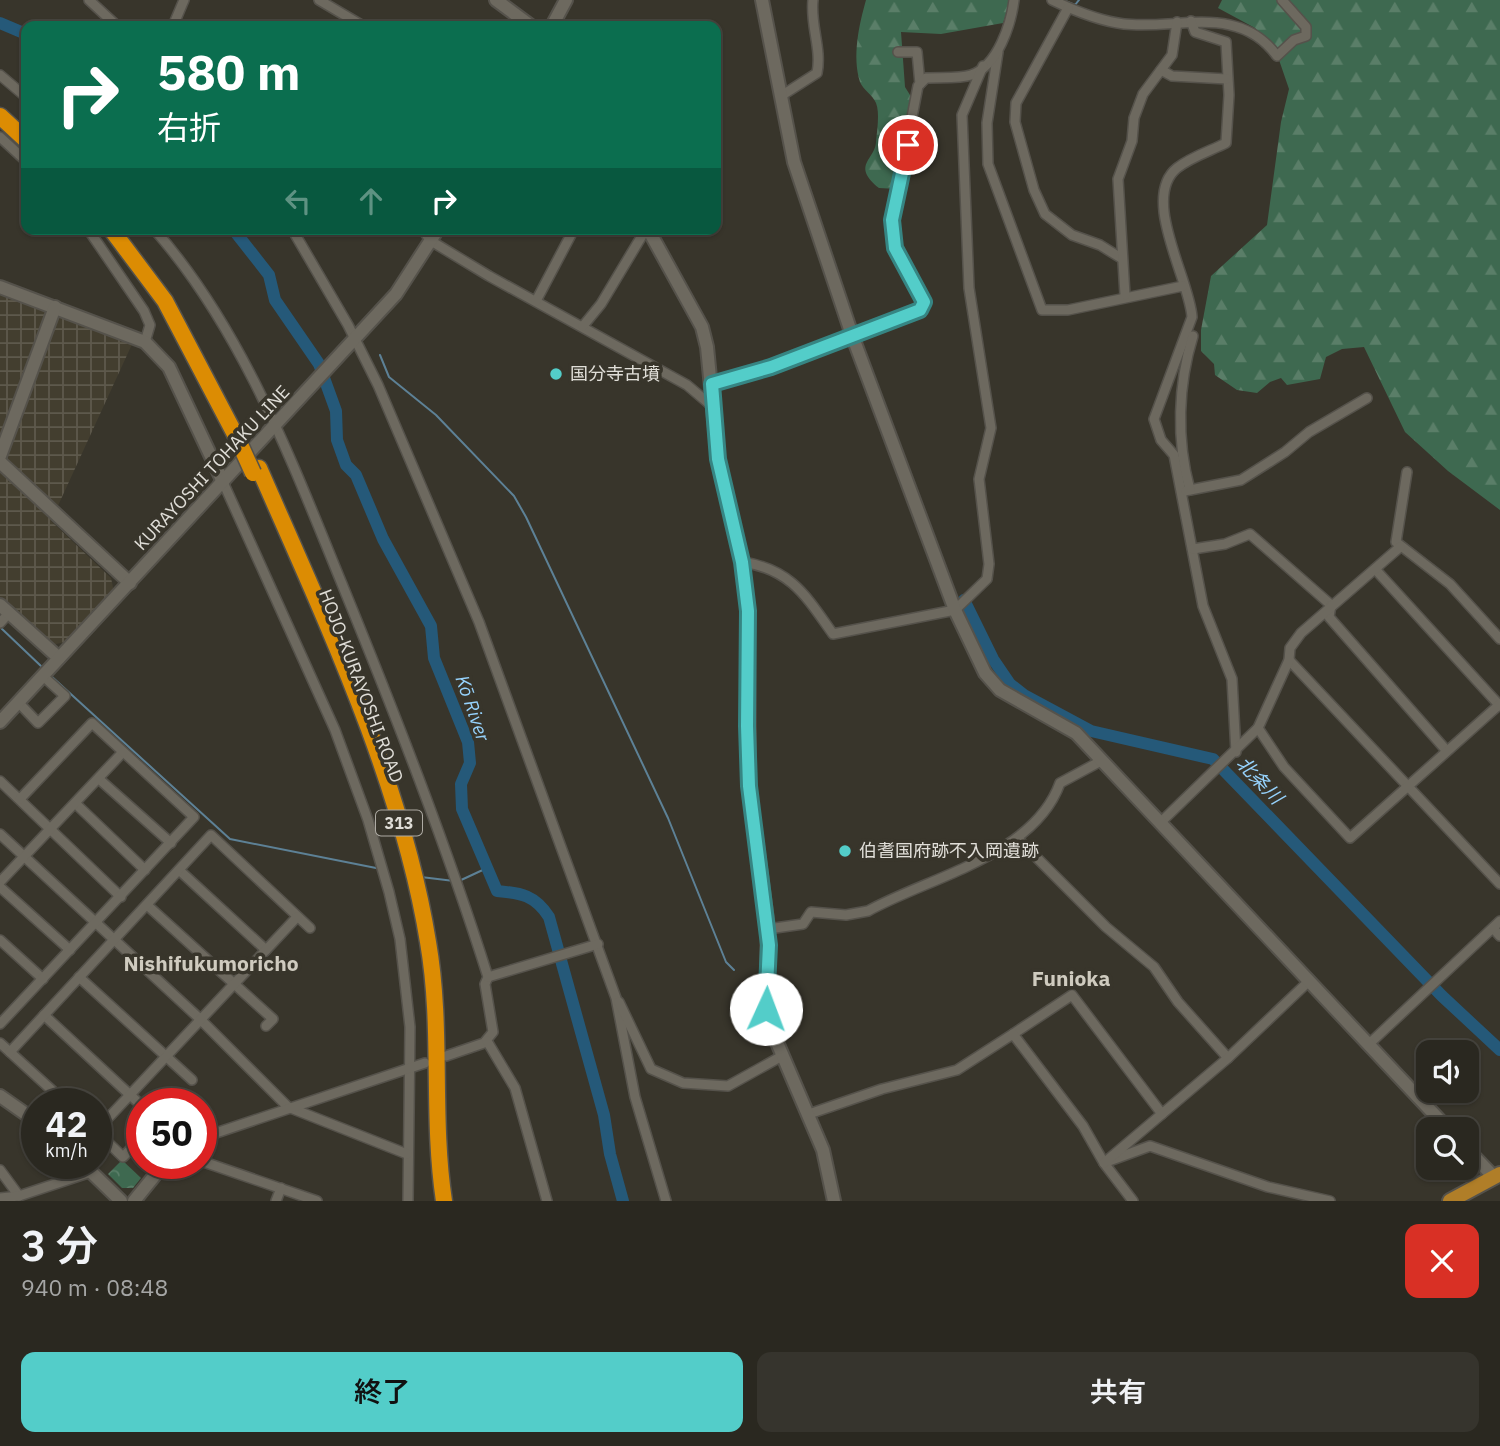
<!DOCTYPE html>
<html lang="ja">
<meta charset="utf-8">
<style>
:root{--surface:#2a2820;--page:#36342d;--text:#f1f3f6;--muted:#a5a6a5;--line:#46443e;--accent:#53cdc9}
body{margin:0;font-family:"IBM Plex Sans","Noto Sans JP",sans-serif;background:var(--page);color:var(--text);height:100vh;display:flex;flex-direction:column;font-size:26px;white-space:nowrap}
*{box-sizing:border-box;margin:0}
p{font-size:23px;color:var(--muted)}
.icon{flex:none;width:38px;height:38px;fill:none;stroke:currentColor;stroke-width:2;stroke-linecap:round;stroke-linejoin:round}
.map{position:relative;height:1201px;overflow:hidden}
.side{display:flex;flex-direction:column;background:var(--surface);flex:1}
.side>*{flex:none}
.guide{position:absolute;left:21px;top:21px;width:700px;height:214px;border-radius:14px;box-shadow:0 2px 5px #0004,0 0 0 2px var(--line);background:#0b6e4f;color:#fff;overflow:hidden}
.tools{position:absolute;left:1416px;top:1040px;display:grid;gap:14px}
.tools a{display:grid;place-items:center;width:63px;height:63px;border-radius:14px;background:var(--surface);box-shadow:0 2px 5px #0004,0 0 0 2px var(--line);font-size:35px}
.speed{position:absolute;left:21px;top:1088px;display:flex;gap:14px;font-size:35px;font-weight:700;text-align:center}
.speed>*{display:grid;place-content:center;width:91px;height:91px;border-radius:50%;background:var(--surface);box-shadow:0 2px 5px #0004,0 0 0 2px var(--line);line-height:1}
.speed small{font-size:18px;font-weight:400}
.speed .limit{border:10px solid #d22;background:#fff;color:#111}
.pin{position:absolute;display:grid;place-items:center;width:60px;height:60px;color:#fff;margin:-30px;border:4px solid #fff;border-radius:50%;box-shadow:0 2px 7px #0007}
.me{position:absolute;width:77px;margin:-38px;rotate:2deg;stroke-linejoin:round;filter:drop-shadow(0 0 5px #0008)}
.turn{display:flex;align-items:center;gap:24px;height:147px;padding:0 21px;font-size:32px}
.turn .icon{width:91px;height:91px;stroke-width:2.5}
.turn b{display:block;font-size:49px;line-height:60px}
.lanes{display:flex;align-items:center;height:66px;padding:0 21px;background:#0003;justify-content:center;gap:35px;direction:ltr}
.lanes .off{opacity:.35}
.round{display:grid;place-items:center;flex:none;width:74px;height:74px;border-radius:14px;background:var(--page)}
.head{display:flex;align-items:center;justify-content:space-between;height:119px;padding:0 21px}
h1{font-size:42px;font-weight:600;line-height:52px}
.cta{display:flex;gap:14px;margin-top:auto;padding:14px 21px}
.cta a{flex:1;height:80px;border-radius:14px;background:var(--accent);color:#111;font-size:28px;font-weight:600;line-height:80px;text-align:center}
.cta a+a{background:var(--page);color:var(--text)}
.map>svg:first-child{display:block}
.industrial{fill:url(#industrial-grid)}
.forest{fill:url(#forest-firs)}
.park{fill:url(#park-crowns)}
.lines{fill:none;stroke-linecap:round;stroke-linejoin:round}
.stream{stroke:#5d8196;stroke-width:2}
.river{stroke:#255979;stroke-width:12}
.street-casing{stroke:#55524b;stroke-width:12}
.secondary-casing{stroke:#55524b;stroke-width:16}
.primary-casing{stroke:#55524b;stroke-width:18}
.highway-casing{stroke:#55524b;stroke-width:19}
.street{stroke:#6d695f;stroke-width:9}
.secondary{stroke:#6d695f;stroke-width:12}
.primary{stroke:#b07e28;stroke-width:14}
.highway{stroke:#dc8c03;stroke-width:16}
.highway-bridge-casing{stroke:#55524b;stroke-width:19;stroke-linecap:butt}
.highway-bridge{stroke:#dc8c03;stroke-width:16}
.route-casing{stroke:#368583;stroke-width:18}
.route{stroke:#53cdc9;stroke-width:12}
.poi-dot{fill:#53cdc9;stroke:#38352b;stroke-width:2.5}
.labels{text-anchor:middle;stroke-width:7;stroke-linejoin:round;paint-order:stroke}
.shield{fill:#38352b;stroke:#aeaba4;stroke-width:2}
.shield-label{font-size:16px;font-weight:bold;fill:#e0ded8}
.poi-label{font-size:18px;fill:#e0ded8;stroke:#38352b;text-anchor:start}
.street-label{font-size:18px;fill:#e0ded8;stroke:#38352b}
.water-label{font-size:19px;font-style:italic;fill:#96d2fc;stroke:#38352b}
.quarter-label{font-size:21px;font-weight:bold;fill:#cfcbbf;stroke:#38352b}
</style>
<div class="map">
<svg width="1500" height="1201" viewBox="0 0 1500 1201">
<defs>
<pattern id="industrial-grid" width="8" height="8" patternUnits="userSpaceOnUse" patternTransform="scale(1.75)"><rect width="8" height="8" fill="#433e2f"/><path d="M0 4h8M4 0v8" fill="none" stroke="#5e594c"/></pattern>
<pattern id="forest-firs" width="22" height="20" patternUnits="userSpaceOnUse" patternTransform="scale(1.75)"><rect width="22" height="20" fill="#3e6950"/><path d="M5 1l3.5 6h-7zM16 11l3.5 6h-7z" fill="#5a7e68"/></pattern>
<pattern id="park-crowns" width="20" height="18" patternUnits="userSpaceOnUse" patternTransform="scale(1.75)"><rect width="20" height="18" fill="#3e6950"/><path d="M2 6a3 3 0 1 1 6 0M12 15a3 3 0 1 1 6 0" fill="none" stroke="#5a7e68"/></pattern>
</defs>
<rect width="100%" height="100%" fill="#38352b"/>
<!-- industrial -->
<path class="industrial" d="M0,293L44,309L48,318H71L133,342L51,521L111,578L114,592L69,641L52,645L0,597Z"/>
<!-- forest -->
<g class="forest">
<path d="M866,0H1011L1003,23L941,34L901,32L905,87L910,95L909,137L898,189L879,188C851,165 875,160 876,142C877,131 880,113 876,103C873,95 863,90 860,82C852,56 859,25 866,0Z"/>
<path d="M1222,0H1500V510L1448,471L1405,432L1364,347L1342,349L1326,357L1320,379L1287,385L1281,378L1270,382L1257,393L1237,390L1215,375L1214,364L1201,351V330L1211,276L1267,225L1281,122L1289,89L1277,54L1255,28L1218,8Z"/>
</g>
<!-- park -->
<path class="park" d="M122,1160L141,1178L133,1188H122L108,1174Z"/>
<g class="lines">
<!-- stream -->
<g class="stream">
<path d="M1063,0L1075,5L1079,0"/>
<path d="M380,355L389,377L436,415L514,496L526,517L668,818L726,962L734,970"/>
<path d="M1,628L42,667"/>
<path d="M51,676L230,839L376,868"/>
<path d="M421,877L454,881"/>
<path d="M459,881L487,868"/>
</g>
<!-- river -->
<g class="river">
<path d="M0,23L26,34"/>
<path d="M233,229L269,275L275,300L319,364L336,411L337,440L346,465L356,475L383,539L431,626L434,658L468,742L470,763L461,784L462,809L497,891C521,893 535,895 549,917L604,1115L610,1154L623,1201"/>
<path d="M964,600L993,659L1010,684L1024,695L1091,731L1213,759L1442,996L1500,1050"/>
</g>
<defs>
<g id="street">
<path d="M89,0L117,26"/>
<path d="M319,0L363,26"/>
<path d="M1052,0C1075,11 1099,21 1124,24C1178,30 1239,3 1277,56L1294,40L1306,36V27L1282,0"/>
<path d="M1068,8L1016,103L1015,122L1034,190L1045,214L1072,235L1100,245L1121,258"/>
<path d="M1191,21L1195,32L1226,42L1229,95L1226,143C1210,151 1191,157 1177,168C1140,198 1190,280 1192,317L1154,419L1161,440L1174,455L1203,606L1232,679L1236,752"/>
<path d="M173,26L184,0"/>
<path d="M511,26L519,17"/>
<path d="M898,52H917L920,84"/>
<path d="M998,52L987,123L988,164L1042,310H1068L1183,286"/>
<path d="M1161,70L1172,76L1227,79"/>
<path d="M0,75L26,97"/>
<path d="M781,96L817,73C822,49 810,25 813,0"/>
<path d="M0,137L26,161"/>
<path d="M88,229L144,311L150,325L145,342"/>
<path d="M154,229C243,330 292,462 342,584C395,714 446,844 488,977L485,984L493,1032L484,1043L446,1056"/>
<path d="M292,229L348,325L378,385L479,622L616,998L635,1097L666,1201"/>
<path d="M422,229L431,241L489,276L687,385L713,407"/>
<path d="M633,229L643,234"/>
<path d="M1125,295L1118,179L1132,141L1134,118L1143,94L1172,55L1177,22"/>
<path d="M536,301L574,229"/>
<path d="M583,326L601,304L643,234L648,230"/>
<path d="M712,384L771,367L920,310L924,302L895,248L892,220L918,86L926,78C940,77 959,79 971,75C998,66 1011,24 1014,0"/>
<path d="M1407,472L1396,542L1450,584L1500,639"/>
<path d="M223,482L335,730L368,820L389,892L400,939L410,1027L408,1201"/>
<path d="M1190,490L1241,480L1285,452L1309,432L1367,398"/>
<path d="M1186,491L1190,490C1176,440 1178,384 1193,336"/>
<path d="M1193,549L1225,544L1250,534L1331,605"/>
<path d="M742,562C791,569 806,596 833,634L955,610L987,579L989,564L979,479L991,428L969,288L962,115L983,66"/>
<path d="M1375,569L1500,706"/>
<path d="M1331,605L1329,617L1446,750"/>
<path d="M0,623L9,613"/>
<path d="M1289,660L1500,884"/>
<path d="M19,703L38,723L65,696L43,676"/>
<path d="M1258,728L1284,767L1350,838L1500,704"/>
<path d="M99,779L171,843"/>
<path d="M0,781L121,897"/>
<path d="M76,804L145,870"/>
<path d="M1160,823L1258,728L1289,660L1290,648L1301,633L1400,547"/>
<path d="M0,834L200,1019L288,1107L407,1154"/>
<path d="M1017,838L1106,927L1154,967L1178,1002L1228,1058"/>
<path d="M179,870L266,950"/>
<path d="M0,882L123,752"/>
<path d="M0,887L70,950"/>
<path d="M147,905L273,1019L266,1026"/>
<path d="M1493,928L1500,936"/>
<path d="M768,929L803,924L811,912L846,915L868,911C929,877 1034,856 1060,783L1101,761"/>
<path d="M0,940L43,979"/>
<path d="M79,977L192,1080"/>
<path d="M488,977L598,944"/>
<path d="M619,1002L651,1069L683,1083L728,1086L782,1056"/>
<path d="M44,1015L142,1106"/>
<path d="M0,1024L194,817L92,723L20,799"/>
<path d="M1013,1034L1072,995L1162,1114"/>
<path d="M487,1041L515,1088L547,1201"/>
<path d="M0,1043L67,1104"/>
<path d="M1368,1045L1500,921"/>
<path d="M10,1052L211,835L310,928"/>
<path d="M51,1104L58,1096"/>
<path d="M809,1114L882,1089L957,1070L1013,1034L1083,1126L1104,1163L1133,1201"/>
<path d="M96,1131L297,917"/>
<path d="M96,1131L123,1157L142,1137"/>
<path d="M201,1138L425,1063"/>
<path d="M201,1161L317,1201"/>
<path d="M1109,1161L1150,1146L1268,1187L1330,1201"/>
<path d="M1104,1163L1228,1058L1308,982"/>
<path d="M0,1170L19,1196"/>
<path d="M0,1198L19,1196L91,1172"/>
<path d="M276,1201L281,1188"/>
</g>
<g id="secondary">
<path d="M496,0L531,26"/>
<path d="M762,0L794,162L852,335L955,610L985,673L1000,690L1076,733L1448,1129"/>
<path d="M552,26L566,0"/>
<path d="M648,229L702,327L707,347L718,459L742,562L748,611L749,786L768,927L766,1009L773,1033L823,1150L834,1201"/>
<path d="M0,287L145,342L169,367L223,482"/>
<path d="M0,456L55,307"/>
<path d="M0,462L130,583"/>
<path d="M0,605L59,658"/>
<path d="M0,722L396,294L438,229"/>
<path d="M0,1096L37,1122"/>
<path d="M1466,1148L1494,1177"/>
<path d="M83,1164L121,1201"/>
<path d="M134,1201L164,1164"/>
</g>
<path id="primary" d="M1450,1201L1500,1174"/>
<g id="highway">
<path d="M0,116L26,140"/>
<path d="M111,229L165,301L238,440"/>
<path d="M259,468C324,617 402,781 428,942C443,1028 431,1115 444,1201"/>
</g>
</defs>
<!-- street casing -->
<use href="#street" class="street-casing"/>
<!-- secondary casing -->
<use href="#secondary" class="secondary-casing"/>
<!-- primary casing -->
<use href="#primary" class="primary-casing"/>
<!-- highway casing -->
<use href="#highway" class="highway-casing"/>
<!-- street -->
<use href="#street" class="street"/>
<!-- secondary -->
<use href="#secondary" class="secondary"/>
<!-- primary -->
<use href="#primary" class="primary"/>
<!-- highway -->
<use href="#highway" class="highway"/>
<defs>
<path id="highway-bridge" d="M238,440L253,473"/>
</defs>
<!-- highway-bridge casing -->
<use href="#highway-bridge" class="highway-bridge-casing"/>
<!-- highway-bridge -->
<use href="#highway-bridge" class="highway-bridge"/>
</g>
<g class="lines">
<defs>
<path id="route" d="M766,1009L769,945L749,786L747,726L748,611L742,562L718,459L712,384L771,367L920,310L924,302L895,248L892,220L908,145"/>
</defs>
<!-- route casing -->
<use href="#route" class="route-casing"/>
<!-- route -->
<use href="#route" class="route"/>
</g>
<!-- markers -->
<g class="poi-dot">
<circle cx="556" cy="374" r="7"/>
<circle cx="845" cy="851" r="7"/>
</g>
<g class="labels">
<!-- shield labels -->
<rect class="shield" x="376" y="810.5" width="46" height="25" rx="5"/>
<g class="shield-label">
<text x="399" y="829">313</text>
</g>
<!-- poi labels -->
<g class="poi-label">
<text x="570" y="380">国分寺古墳</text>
<text x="859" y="857">伯耆国府跡不入岡遺跡</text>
</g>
<!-- street labels -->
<g class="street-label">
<text transform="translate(212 468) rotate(-47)" y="6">KURAYOSHI TOHAKU LINE</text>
<text transform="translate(361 686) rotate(69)" y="6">HOJO-KURAYOSHI ROAD</text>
</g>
<!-- water labels -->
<g class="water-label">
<text transform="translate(473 708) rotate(71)" y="7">Kō River</text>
<text transform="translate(1260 780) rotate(46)" y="7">北条川</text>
</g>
<!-- quarter labels -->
<g class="quarter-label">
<text x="211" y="971">Nishifukumoricho</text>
<text x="1071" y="986">Funioka</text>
</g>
</g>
</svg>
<div class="tools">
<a><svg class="icon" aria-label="sound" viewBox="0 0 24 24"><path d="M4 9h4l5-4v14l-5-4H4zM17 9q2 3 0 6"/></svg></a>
<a><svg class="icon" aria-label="search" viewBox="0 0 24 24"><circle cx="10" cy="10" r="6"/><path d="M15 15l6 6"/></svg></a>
</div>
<div class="speed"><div>42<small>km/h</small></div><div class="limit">50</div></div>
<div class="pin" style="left:908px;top:145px;background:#d93025"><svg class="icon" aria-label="arrive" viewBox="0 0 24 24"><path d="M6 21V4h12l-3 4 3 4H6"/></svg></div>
<svg class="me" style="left:766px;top:1009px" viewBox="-20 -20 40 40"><circle r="19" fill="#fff"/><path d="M0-13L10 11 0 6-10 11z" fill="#53cdc9"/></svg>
<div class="guide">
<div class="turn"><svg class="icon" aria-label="right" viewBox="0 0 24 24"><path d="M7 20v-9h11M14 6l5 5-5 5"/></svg><div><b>580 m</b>右折</div></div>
<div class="lanes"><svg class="icon off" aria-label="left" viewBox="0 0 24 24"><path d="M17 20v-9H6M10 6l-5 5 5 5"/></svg><svg class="icon off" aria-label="ahead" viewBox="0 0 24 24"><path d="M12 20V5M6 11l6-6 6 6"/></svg><svg class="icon" aria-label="right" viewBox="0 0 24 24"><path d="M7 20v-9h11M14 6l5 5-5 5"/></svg></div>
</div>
</div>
<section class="side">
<div class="head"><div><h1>3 分</h1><p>940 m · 08:48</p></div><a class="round" style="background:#d93025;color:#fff"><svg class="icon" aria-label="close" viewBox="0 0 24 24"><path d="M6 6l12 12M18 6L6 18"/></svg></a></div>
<div class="cta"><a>終了</a><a>共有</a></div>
</section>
